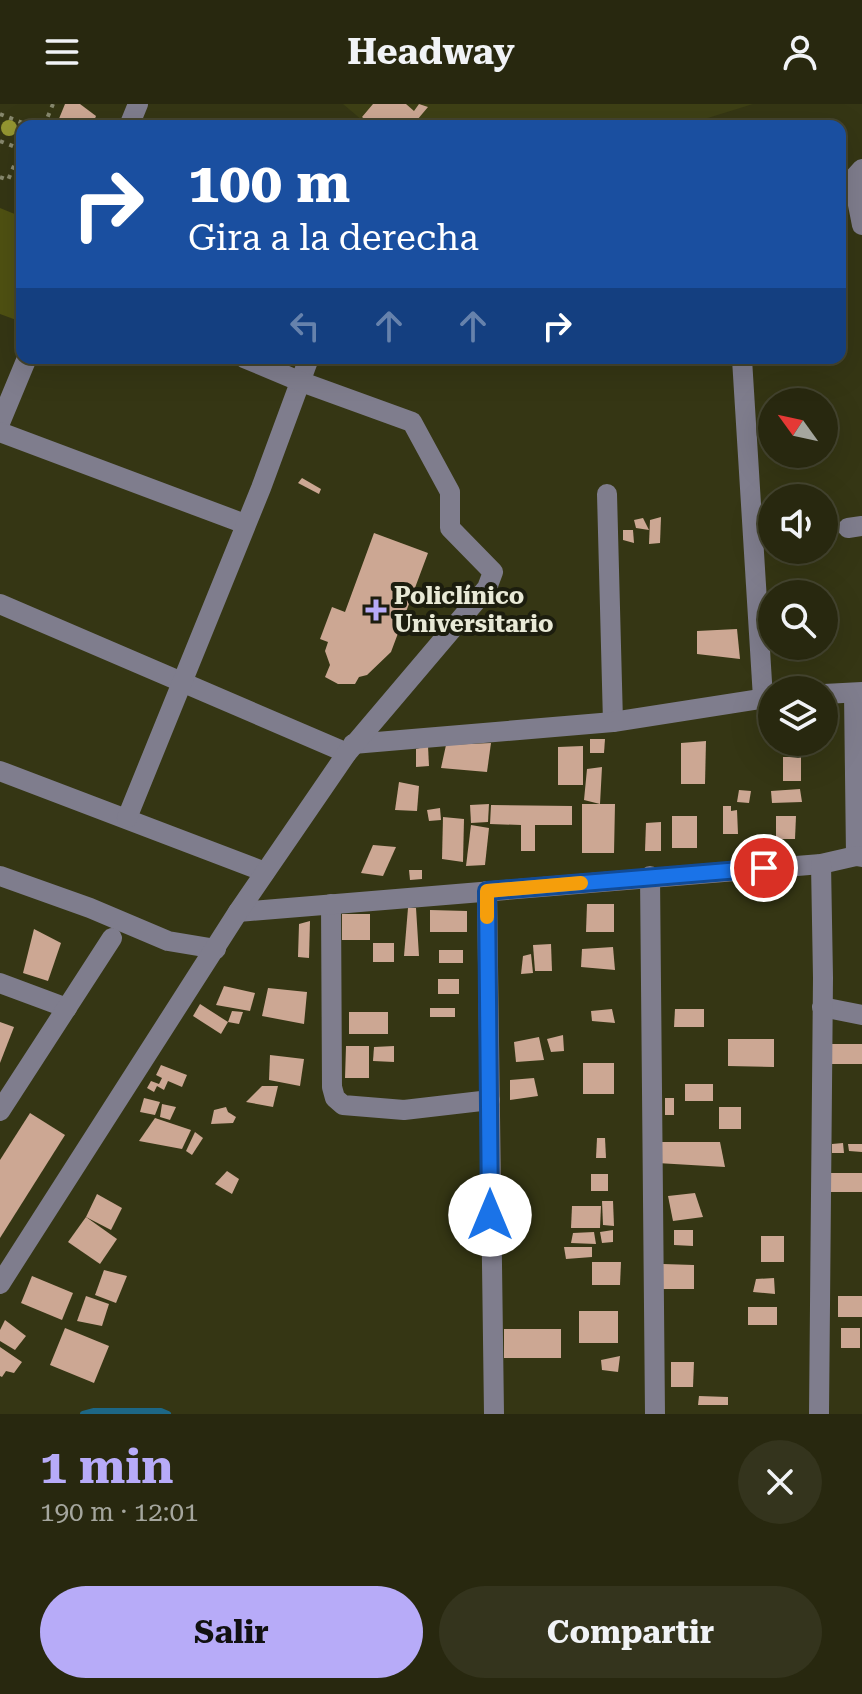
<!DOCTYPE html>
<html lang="es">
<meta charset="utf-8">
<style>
:root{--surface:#28280f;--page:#34341d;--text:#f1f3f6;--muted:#a5a69e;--line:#44442f;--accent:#b7abf8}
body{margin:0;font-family:"Roboto Serif",serif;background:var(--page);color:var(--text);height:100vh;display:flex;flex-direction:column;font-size:30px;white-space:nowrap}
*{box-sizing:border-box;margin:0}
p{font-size:26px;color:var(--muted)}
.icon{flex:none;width:44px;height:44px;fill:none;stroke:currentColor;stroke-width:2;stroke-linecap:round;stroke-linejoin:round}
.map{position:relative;height:1310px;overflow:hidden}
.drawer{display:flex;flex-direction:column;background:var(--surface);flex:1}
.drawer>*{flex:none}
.hud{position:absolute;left:16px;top:16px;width:830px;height:244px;border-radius:16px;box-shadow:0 8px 32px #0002,0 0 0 2px var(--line);background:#1a4fa0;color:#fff;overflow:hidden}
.needle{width:52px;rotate:303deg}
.fabs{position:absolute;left:758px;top:284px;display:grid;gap:16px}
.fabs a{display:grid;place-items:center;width:80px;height:80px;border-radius:50%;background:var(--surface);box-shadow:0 8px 32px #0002,0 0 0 2px var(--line);font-size:40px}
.pin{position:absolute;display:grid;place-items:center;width:68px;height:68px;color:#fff;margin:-34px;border:4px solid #fff;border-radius:50%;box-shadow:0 2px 8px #0007}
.me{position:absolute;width:88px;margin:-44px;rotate:0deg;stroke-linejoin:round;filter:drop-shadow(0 0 6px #0008)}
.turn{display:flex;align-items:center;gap:28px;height:168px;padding:0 40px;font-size:36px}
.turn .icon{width:104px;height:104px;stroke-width:2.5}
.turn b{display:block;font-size:56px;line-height:68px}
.lanes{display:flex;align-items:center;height:76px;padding:0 40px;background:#0003;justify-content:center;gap:40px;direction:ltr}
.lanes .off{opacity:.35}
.round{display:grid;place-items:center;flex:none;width:84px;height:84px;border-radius:42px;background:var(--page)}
.head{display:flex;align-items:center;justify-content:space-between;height:136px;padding:0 40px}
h1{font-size:48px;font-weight:700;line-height:60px;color:var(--accent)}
.primary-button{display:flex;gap:16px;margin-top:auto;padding:16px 40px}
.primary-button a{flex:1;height:92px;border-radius:48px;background:var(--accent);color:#111;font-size:32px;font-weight:700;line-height:92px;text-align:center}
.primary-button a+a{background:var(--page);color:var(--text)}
header{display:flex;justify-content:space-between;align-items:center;height:104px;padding:0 40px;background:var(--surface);font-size:36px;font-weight:700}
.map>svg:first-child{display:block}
.built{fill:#3e4015}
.green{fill:#4f5112}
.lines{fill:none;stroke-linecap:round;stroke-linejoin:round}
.stream{stroke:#1d6786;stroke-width:6}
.building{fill:#cca793}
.path{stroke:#87886d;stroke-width:4;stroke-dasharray:4 6;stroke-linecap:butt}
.minor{stroke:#7f7d8d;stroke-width:20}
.tree{fill:#949631}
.route-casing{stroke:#114b97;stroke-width:20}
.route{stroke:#1a73e8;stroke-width:14}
.slow{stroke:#f59e0b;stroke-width:14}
.poi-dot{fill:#b7abf8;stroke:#1c1d0e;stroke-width:3}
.labels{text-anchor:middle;stroke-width:8;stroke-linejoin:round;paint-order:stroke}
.poi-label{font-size:24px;font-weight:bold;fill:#e8e9d6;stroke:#1c1d0e;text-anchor:start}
</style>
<header><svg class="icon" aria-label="menu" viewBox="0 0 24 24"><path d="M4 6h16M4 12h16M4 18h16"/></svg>Headway<svg class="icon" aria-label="person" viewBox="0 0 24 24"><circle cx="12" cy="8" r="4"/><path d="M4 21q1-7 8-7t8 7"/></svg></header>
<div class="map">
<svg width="862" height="1310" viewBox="0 0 862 1310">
<rect width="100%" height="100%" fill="#353614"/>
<!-- built -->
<path class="built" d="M343,0H753L682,22H369Z"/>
<!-- green -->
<path class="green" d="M0,104L22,113V209L19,217L0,210Z"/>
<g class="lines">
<!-- stream -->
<path class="stream" d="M83,1310L94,1307H161L168,1310"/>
</g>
<!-- building -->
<g class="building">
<path d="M65,0H80L96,12L92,22H56Z"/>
<path d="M373,0H406L414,7L419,0L428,3L412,22H373L362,13Z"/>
<path d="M302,374L321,385L319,390L298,379Z"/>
<path d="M661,413L660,439L649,440L650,416Z"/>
<path d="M643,414L649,426L636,424L634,416Z"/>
<path d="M623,426H633L634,439L623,436Z"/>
<path d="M374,429L428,449L391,548L367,571L359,573L355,580H338L325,573L330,561L325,547L328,538L320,535L332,503L345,508Z"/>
<path d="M737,525L740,555L697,550V527Z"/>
<path d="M590,635H605L604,649H590Z"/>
<path d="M706,637L705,680H681V639Z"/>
<path d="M491,639L487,668L441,664L446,641Z"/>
<path d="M428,642L429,662L416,663V645Z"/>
<path d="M583,642V681H558V643Z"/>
<rect x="783" y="653" width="18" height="24"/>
<path d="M602,663L600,700H615L614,749H582V700H600L584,696L587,665Z"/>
<path d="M399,678L419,682L417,707L395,706Z"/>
<path d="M800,685L802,698L772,699L771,687Z"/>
<path d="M739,686L751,687L749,699L737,698Z"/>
<path d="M489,700L488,718L471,719L470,701Z"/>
<path d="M491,701L572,702V721H535V747H521V721L490,720Z"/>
<path d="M723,702H731V707L737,706L738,730H723Z"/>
<path d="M440,704L441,716L429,717L427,706Z"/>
<rect x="672" y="712" width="25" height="32"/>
<path d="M776,712H796L795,735H776Z"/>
<path d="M443,713L464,715L463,758L442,755Z"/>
<path d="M661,718V747H645L646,719Z"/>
<path d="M471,721L489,724L485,761L466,762Z"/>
<path d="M373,741L396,743L383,772L361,769Z"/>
<path d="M770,741L778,742V752L770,749Z"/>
<path d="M409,766H422V775L410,776Z"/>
<path d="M587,800H614V828H586Z"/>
<path d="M408,804H416L419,852H404Z"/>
<path d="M430,806L467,807V828H430Z"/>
<rect x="342" y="810" width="28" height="26"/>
<path d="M310,817L309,854L298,853L299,820Z"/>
<path d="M34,825L61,839L48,877L23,869Z"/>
<rect x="373" y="839" width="21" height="19"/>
<path d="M551,840L552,867H535L533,841Z"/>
<path d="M613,843L615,866L581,863L582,845Z"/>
<rect x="439" y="846" width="24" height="13"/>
<path d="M531,850L533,869L521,870L523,852Z"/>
<rect x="438" y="875" width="21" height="15"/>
<path d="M224,882L255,889L250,907L216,901Z"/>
<path d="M268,884L307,888L304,920L262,912Z"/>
<path d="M200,900L228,918L221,930L193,912Z"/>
<rect x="430" y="904" width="25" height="9"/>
<path d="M612,905L615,919L592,917L591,907Z"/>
<path d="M675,905H704V923H674Z"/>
<path d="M232,907L243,908L239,920L228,918Z"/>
<rect x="349" y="908" width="39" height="22"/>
<path d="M0,918L14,923L0,959Z"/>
<path d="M563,931L564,947L551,948L547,935Z"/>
<path d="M539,933L544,956L516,958L514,938Z"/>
<path d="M728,935H774V963L728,962Z"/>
<rect x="831" y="940" width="31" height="20"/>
<path d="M346,942H369V974H345Z"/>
<path d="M394,942V958L373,957L374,943Z"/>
<path d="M270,951L304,955L300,982L269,976Z"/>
<rect x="583" y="959" width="31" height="31"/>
<path d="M161,961L187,971L182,983L168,977L164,986L157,982L154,988L147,984L151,977L159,980L162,974L156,971Z"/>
<path d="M534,974L538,992L510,996V976Z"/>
<rect x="685" y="980" width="28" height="17"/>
<path d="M262,982H278L273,1003L246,998Z"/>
<path d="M144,994L160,998L155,1011L140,1008Z"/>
<rect x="665" y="994" width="9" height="17"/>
<path d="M162,1000L176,1003L170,1016L160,1013Z"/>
<path d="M226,1003L228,1008L236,1013L233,1019L211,1020L214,1006Z"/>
<rect x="719" y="1003" width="22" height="22"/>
<path d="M30,1009L65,1031L0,1134V1056Z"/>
<path d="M155,1014L191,1026L182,1045L139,1037Z"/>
<path d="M195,1028L203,1034L192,1051L186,1047Z"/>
<path d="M597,1034H605L606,1054H596Z"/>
<path d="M658,1038H720L725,1063L657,1059Z"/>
<path d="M843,1039L844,1049H832V1040Z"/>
<path d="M848,1040H862V1048L849,1047Z"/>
<path d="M227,1067L239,1075L232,1090L215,1080Z"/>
<rect x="829" y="1069" width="33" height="19"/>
<rect x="591" y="1070" width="17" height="17"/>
<path d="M695,1089L703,1113L673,1117L668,1092Z"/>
<path d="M97,1090L122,1104L111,1126L86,1113Z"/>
<path d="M602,1097H613L614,1122L603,1121Z"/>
<path d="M572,1102H601L600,1124H571Z"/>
<path d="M86,1113L117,1135L100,1160L68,1138Z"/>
<path d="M613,1126V1138L602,1139L600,1128Z"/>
<path d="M674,1126H693V1142L674,1141Z"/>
<path d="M594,1128L596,1140L571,1139L573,1129Z"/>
<rect x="761" y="1132" width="23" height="26"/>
<path d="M564,1143H592V1153L566,1155Z"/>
<path d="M592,1158H621L620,1181H592Z"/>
<path d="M663,1160L694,1161V1185H663Z"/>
<path d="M104,1166L127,1172L116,1199L95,1191Z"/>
<path d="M32,1172L73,1189L62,1216L21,1199Z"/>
<path d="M774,1174L775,1190L753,1188L756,1175Z"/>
<path d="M86,1192L109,1200L102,1222L77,1217Z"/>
<rect x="838" y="1192" width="24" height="21"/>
<rect x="748" y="1203" width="29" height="18"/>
<rect x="579" y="1207" width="39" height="32"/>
<path d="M5,1216L26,1232L15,1246L0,1237V1226Z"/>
<path d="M65,1224L109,1242L94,1279L50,1261Z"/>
<rect x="841" y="1224" width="19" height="20"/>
<rect x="504" y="1225" width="57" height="29"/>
<path d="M0,1243L22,1258L14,1269L6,1267L2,1273L0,1272Z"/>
<path d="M620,1252L618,1268L602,1266L601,1256Z"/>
<path d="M671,1258H694L693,1283H671Z"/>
<path d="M699,1292L728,1293V1301H698Z"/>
</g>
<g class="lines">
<!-- path -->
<g class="path">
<path d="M0,10L30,22"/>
<path d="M44,22L53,0"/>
<path d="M0,37L20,45"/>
<path d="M0,73L8,76L21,45"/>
</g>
<!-- minor -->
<g class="minor">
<path d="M129,22L138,0"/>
<path d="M862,65L853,75L862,121"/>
<path d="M742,255L763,594"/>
<path d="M0,319L27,254"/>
<path d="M0,328L245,420"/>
<path d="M607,390L613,618"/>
<path d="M848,424L862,422"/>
<path d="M0,500L347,649"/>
<path d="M854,589L856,752"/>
<path d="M824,590L862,588"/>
<path d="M353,640L613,618L772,593"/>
<path d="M0,667L265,768"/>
<path d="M127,714L261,384L309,254"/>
<path d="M0,772L90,804L168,837L216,845"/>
<path d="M650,772L655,1310"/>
<path d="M487,787L494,1310"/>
<path d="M331,800L332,983L335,994L343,1001L404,1006L490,996"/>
<path d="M238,808L821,760L856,752L862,753"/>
<path d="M0,879L67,904"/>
<path d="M822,903L862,911"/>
<path d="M0,1007L112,834"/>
<path d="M0,1180L238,808L347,649L487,484L493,468L450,424V388L412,318L299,277L244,254"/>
<path d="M819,1310L823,874L821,760"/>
</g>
</g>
<!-- trees -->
<circle class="tree" cx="9" cy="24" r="8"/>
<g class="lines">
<defs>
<path id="route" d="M490,1111L487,787L764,764"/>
</defs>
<!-- route casing -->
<use href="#route" class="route-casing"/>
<!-- route -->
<use href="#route" class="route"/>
<!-- slow -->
<path class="slow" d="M487,813V787L581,779"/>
</g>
<!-- markers -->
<path class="poi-dot" d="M372 494h8v8h8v8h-8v8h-8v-8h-8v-8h8z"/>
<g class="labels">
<!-- poi labels -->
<g class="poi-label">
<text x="394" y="500">Policlínico<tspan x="394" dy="28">Universitario</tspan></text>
</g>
</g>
</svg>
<div class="fabs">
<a><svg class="needle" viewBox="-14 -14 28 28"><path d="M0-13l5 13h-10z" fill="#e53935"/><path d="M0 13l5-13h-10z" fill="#a5a69e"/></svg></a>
<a><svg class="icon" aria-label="sound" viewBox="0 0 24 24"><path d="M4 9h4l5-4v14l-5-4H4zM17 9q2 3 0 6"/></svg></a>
<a><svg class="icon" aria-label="search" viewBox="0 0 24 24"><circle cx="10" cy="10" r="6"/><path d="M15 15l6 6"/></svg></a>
<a><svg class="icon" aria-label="layers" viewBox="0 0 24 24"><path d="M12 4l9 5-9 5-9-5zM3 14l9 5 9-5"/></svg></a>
</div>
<div class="pin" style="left:764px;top:764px;background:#d93025"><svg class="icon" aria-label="arrive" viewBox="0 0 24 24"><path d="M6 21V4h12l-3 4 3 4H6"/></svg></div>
<svg class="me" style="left:490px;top:1111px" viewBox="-20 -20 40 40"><circle r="19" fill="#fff"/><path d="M0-13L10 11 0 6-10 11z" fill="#1a73e8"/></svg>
<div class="hud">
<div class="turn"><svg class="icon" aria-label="right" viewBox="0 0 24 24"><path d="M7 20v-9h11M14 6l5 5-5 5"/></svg><div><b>100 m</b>Gira a la derecha</div></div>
<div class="lanes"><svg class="icon off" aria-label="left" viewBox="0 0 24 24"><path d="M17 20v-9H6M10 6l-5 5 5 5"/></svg><svg class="icon off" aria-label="ahead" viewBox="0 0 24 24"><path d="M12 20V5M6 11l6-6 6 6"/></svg><svg class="icon off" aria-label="ahead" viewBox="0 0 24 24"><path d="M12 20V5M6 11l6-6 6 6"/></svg><svg class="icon" aria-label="right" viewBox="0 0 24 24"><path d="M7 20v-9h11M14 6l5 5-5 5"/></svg></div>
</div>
</div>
<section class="drawer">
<div class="head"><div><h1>1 min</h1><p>190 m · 12:01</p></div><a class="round"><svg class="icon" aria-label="close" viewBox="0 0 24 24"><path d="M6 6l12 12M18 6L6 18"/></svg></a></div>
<div class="primary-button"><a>Salir</a><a>Compartir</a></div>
</section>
